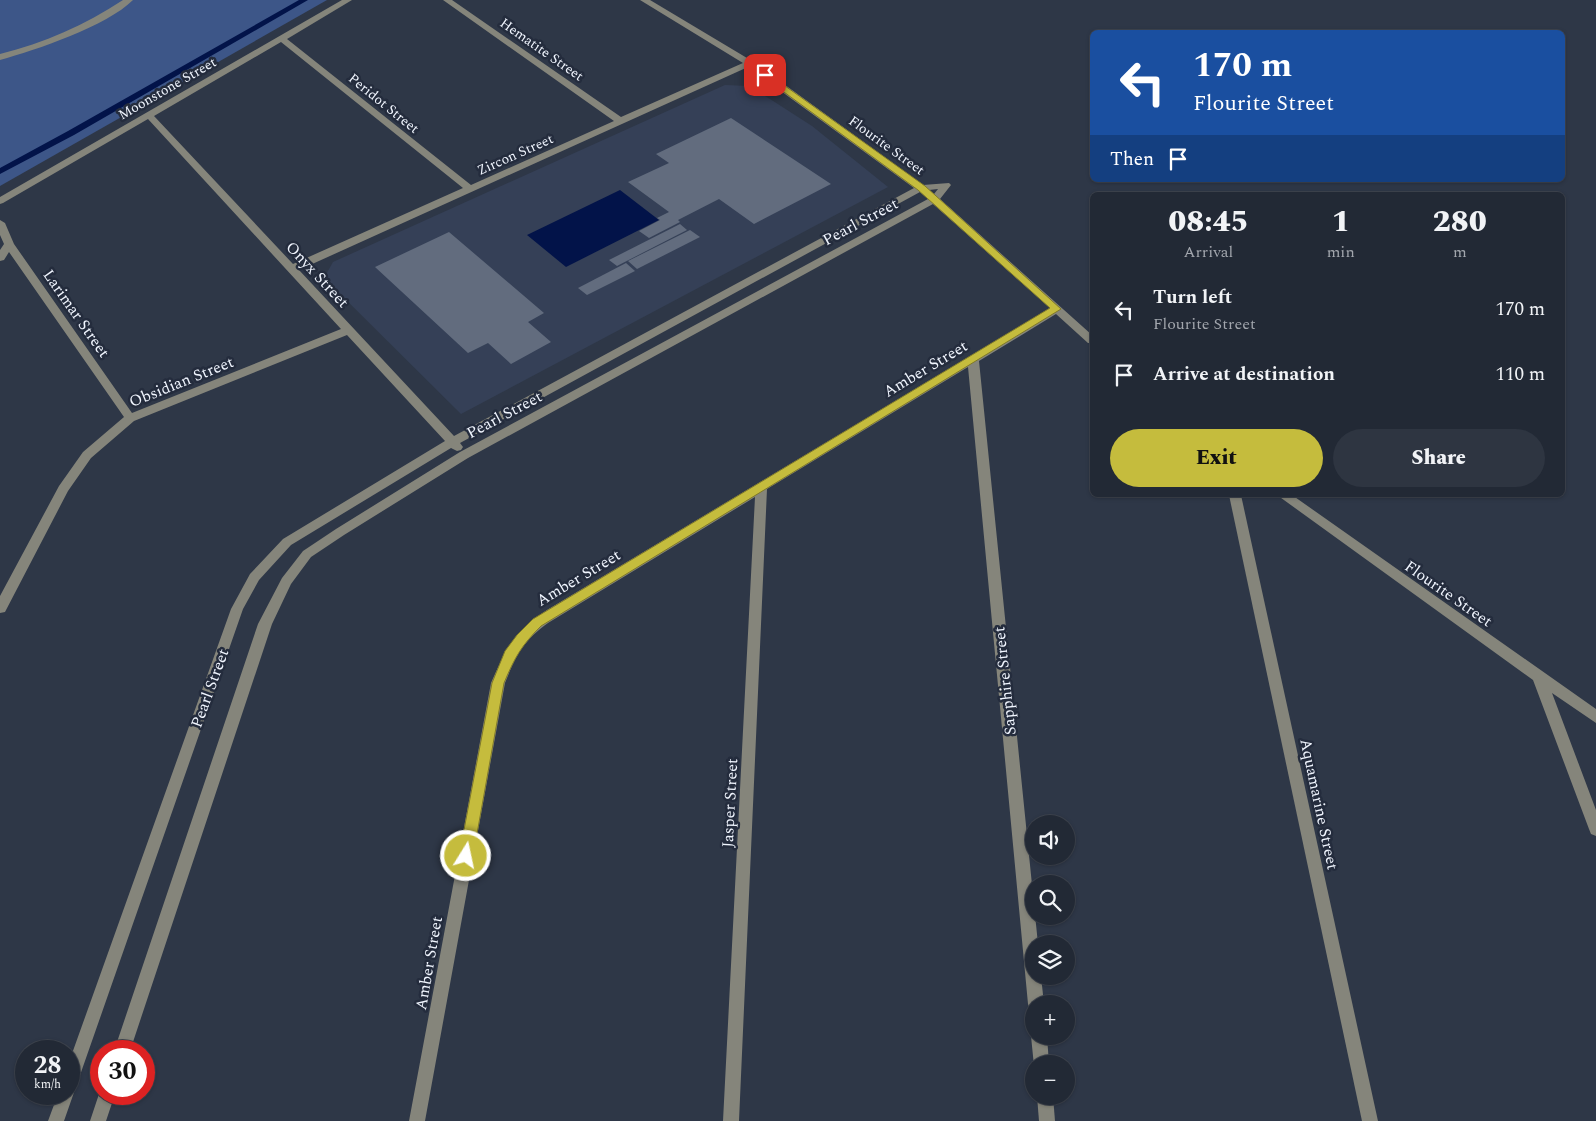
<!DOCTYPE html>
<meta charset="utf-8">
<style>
:root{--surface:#222935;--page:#2e3541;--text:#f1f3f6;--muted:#a2a6ad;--line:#3f4550;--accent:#c5bc3d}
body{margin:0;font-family:Spectral,serif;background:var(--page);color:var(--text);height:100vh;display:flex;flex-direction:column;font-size:19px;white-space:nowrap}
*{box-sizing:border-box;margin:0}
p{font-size:16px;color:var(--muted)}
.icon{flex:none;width:28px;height:28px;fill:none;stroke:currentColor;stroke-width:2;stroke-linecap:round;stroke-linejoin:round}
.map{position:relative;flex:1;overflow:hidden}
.drawer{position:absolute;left:1090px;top:192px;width:475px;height:305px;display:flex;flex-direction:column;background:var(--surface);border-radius:8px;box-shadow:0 1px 4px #0004,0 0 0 1px var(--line)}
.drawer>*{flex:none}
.hud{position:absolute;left:1090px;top:30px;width:475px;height:152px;border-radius:8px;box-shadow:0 1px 4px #0004,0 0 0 1px var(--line);background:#1a4fa0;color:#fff;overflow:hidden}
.buttons{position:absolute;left:1025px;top:815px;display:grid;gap:10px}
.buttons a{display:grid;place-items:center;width:50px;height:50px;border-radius:50%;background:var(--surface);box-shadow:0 1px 4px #0004,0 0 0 1px var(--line);font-size:25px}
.speed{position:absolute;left:15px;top:1040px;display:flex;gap:10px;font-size:25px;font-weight:700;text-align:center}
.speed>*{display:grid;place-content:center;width:65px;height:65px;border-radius:50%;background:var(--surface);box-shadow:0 1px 4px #0004,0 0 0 1px var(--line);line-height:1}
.speed small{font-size:12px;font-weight:400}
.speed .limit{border:8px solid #d22;background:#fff;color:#111}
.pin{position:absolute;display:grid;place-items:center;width:42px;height:42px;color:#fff;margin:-21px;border-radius:10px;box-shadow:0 2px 8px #0006}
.me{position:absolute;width:55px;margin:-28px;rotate:10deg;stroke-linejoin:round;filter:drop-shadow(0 0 4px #0008)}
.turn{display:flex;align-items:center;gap:18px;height:105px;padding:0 20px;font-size:22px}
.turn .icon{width:65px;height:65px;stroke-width:2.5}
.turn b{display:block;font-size:35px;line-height:42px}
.then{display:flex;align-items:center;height:48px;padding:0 20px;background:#0003;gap:10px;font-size:19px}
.eta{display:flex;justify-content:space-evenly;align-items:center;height:85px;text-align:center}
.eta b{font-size:30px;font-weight:800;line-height:35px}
.primary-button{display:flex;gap:10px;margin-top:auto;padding:10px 20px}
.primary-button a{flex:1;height:58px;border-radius:30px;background:var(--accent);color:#111;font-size:20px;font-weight:800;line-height:58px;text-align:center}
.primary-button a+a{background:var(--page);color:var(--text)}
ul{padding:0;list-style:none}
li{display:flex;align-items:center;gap:15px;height:65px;padding:0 20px}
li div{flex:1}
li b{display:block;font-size:19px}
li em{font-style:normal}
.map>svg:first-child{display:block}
.built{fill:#354057}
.green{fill:#3d5688}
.water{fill:#021349}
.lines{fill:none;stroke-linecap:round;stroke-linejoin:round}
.stream{fill:#021349;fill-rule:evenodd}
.building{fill:#626c7e}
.minor{fill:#85857b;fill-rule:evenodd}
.route{fill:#c5bc3d;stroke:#807a28}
.labels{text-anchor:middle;stroke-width:5;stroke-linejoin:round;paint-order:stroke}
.far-street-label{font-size:14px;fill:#f0f5fe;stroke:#242c3d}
.street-label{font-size:16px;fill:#f0f5fe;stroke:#242c3d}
</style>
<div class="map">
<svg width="1596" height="1121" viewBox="0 0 1596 1121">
<rect width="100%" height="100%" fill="#2e3747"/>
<!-- built -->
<path class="built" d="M725,85L748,86L770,99L812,126L888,187L461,414L324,278L333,262Z"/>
<!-- green -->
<path class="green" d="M0,0H327L0,186Z"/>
<!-- water -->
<path class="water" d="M620,190L659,220L566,267L527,235Z"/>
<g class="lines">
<!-- stream -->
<path class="stream" d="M299,0H308L74,135L0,174V168L68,131Z"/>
</g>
<!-- building -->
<g class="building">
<path d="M731,118L831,184L754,224L719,199L678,220L680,222L649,238L639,231L660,220L657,218L669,212L628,182L669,163L656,154Z"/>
<path d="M680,224L687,230L617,266L609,260Z"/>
<path d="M690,230L700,237L637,269L628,261Z"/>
<path d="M449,232L544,313L528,322L551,342L511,364L488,343L468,353L375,267Z"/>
<path d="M626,263L635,271L587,295L578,288Z"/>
</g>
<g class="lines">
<!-- minor -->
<g class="minor">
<path d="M123,0H133C107,26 36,50 0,60V54C44,43 85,25 123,0Z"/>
<path d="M342,0H352L287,39L471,185L614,121L443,0H452L621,117L743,63L640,0H650L752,61L923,185L949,183L951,185L940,199L1092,335V343H1088L1056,314L979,361L1038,944H1034V976H1041L1044,1004H1034V1011L1030,1010L1028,1004L968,367L767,489L739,1121H723L755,497L548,623C523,641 516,655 505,683L425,1121H409L491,683C506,649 515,631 547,610L1050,308L933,204L468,458L344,535L311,557L291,584L272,624L130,1051H114L258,624L282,578L303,551L336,529L460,452L928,199L920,192L460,443L463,447L461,450L457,451L451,448L291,545L259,580L243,609L64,1121H48L58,1094H69V1062L231,609L250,574L283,539L445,441L347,335L134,421L91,458L68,491L5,612L0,613V596L59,486L83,452L124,417L9,252L4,260L0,261V250L4,244L0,235V220L5,223L14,244L132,413L341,329L148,119L3,203L0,204V197ZM281,42L463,188L293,264L154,116ZM748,67L914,188L454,436L299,270ZM938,189L934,194L929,190Z"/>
<path d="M1229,495H1241L1378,1121H1362Z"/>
<path d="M1277,495H1292L1596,709V723L1552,693L1596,810V836L1591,834L1589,829L1533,680Z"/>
<path d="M1033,1030L1034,1036H1047L1049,1064H1034V1066L1031,1036Z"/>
<path d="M101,1088V1094H115L106,1121H90Z"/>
<path d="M1037,1096H1053L1055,1121H1039Z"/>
</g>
</g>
<!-- route -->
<path class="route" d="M762,73H767L925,186L1061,309L541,626C521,646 515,657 504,683L473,856L471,860L466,862L461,860L459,856L492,683L505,651L517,635L533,619L1050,308L918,190L762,76Z"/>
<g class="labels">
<!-- far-street labels -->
<g class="far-street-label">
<text transform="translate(542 49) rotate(35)" y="5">Hematite Street</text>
<text transform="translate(167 88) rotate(-30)" y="5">Moonstone Street</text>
<text transform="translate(384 103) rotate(39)" y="5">Peridot Street</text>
<text transform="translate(887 145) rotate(36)" y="5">Flourite Street</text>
<text transform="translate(515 154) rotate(-24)" y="5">Zircon Street</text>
</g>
<!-- street labels -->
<g class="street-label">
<text transform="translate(860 221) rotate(-28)" y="6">Pearl Street</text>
<text transform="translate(318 274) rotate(47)" y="6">Onyx Street</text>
<text transform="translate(77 313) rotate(55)" y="6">Larimar Street</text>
<text transform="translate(925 368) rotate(-31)" y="6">Amber Street</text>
<text transform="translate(181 381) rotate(-22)" y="6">Obsidian Street</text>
<text transform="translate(504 414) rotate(-28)" y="6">Pearl Street</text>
<text transform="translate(578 577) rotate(-31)" y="6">Amber Street</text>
<text transform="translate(1449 593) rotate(35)" y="6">Flourite Street</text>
<text transform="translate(1004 681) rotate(-96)" y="6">Sapphire Street</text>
<text transform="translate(209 688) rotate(-70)" y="6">Pearl Street</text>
<text transform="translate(729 803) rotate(-87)" y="6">Jasper Street</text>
<text transform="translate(1320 804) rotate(78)" y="6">Aquamarine Street</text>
<text transform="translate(428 963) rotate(-80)" y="6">Amber Street</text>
</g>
</g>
</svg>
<div class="buttons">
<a><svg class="icon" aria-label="sound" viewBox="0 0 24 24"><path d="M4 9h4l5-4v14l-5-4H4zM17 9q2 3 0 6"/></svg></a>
<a><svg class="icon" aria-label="search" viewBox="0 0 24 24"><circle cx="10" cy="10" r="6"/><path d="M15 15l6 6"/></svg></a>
<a><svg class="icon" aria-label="layers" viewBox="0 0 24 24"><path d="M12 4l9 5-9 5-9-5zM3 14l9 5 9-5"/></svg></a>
<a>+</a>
<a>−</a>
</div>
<div class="speed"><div>28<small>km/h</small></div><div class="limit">30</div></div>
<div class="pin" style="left:765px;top:75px;background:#d93025"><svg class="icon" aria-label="arrive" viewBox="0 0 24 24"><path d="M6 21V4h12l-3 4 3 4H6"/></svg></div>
<svg class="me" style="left:466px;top:856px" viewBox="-20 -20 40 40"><circle r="17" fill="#c5bc3d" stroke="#fff" stroke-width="3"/><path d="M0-11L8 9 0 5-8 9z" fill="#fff"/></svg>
<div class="hud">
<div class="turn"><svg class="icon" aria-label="left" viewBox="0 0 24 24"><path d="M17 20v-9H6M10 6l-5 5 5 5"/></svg><div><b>170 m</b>Flourite Street</div></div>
<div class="then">Then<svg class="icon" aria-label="arrive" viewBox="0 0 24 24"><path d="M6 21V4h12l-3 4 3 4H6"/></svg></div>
</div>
<section class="drawer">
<div class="eta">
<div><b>08:45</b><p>Arrival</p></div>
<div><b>1</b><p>min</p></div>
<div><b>280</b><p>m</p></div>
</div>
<ul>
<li><svg class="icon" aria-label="left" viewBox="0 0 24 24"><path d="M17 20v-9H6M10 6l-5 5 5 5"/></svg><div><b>Turn left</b><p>Flourite Street</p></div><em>170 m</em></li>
<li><svg class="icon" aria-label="arrive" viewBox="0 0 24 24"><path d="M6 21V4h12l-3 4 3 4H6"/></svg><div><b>Arrive at destination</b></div><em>110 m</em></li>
</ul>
<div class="primary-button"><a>Exit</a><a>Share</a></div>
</section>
</div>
